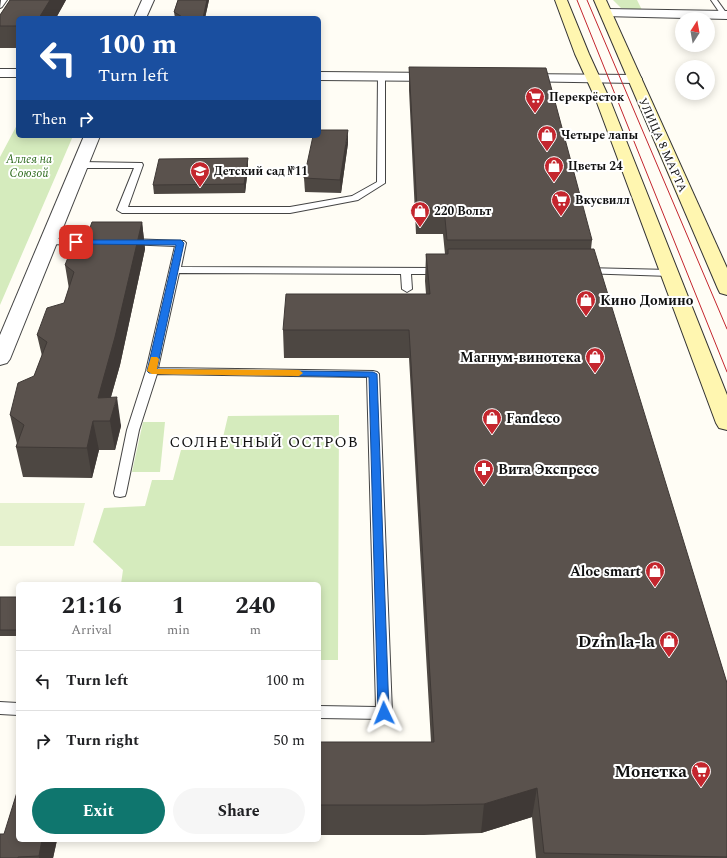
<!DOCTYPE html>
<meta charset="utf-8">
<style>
:root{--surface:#fff;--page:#f6f6f6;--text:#202124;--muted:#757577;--line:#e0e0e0;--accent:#0f766e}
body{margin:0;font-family:Spectral,serif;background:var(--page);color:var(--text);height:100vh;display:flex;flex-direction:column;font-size:15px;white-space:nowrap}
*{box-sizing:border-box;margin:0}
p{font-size:13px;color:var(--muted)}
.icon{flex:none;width:22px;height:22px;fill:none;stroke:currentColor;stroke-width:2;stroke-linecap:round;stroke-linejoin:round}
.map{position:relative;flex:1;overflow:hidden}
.side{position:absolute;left:16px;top:582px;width:305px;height:260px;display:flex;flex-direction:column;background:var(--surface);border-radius:6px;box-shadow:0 2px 10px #0003}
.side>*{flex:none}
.hud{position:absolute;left:16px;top:16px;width:305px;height:122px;border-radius:6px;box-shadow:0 2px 10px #0003;background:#1a4fa0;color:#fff;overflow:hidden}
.needle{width:26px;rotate:11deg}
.fabs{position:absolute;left:675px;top:12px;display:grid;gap:8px}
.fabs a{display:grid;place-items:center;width:40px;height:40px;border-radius:50%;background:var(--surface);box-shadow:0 2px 10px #0003;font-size:20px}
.pin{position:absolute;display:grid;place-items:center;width:34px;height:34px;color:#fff;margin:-17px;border-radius:8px;box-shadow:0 2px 6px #0006}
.me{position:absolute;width:44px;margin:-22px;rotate:358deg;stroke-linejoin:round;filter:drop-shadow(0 0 3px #0008)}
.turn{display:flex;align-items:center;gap:14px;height:84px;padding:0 16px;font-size:18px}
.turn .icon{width:52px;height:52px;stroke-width:2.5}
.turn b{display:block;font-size:28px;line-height:34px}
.then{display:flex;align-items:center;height:38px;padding:0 16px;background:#0003;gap:8px;font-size:15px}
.eta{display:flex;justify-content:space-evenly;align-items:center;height:68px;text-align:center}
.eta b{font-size:24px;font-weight:700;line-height:28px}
.cta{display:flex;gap:8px;margin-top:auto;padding:8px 16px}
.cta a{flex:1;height:46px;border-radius:24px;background:var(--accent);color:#fff;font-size:16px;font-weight:700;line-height:46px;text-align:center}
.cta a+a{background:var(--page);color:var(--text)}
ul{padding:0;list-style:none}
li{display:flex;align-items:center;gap:12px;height:60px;padding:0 16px;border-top:1px solid var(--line)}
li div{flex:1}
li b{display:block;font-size:15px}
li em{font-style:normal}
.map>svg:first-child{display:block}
.green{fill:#d5ebbd}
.pitch{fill:#e6f2cf}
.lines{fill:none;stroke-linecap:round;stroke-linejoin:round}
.service-casing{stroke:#444;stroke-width:2}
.minor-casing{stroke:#444;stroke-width:2}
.tertiary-casing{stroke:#444;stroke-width:2}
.secondary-casing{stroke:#333;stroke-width:2}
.service{fill:#fff;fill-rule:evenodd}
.minor{fill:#fff;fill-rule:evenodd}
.tertiary{fill:#fff;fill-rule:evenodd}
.secondary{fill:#fff6b0;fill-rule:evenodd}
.tram{stroke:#c4262e;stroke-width:1}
.wall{fill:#4d4742}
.shaded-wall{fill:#3f3936}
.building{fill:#5a524d;stroke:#3f3936}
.route{fill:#1a73e8;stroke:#114b97}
.slow{fill:#f59e0b}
.labels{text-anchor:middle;stroke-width:4;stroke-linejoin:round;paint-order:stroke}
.far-poi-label{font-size:12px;font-weight:bold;fill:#111;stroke:#fff;text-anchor:start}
.far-street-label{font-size:12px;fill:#111;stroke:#fff}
.far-park-label{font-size:12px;font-style:italic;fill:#2f6b1f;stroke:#fff}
.poi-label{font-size:14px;font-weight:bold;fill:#111;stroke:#fff;text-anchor:start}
.neighbourhood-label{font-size:15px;letter-spacing:1px;fill:#111;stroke:#fff}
.near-poi-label{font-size:17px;font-weight:bold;fill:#111;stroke:#fff;text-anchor:end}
</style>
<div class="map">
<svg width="727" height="858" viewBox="0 0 727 858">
<rect width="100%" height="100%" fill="#fffdf5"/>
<!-- green -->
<g class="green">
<path d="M613,0H637L642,10L621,8Z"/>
<path d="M18,123V136H73L0,305V157Z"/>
<path d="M339,415L338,660H319V584H121L123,570L93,542L104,508L145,506L152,480H173L181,450H220L228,416Z"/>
<path d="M143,422H165L160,472H132Z"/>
</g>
<!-- pitch -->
<path class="pitch" d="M0,503H85L74,546H0Z"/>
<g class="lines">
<defs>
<g id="service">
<path d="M1,0H7L2,7L0,8Z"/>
<path d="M711,0H717L727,14L726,16H722Z"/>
<path d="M378,75H381L385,77V183L358,200L290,213H122L117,210L134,168H81L77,165L81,162L142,163L143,165L128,207H290L352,196L377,182Z"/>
<path d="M48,239H89L94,242L89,245L45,244L43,242Z"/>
<path d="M129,239L184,241L186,243L181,267L435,268L440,271L435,274H411L412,289L407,292L402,289L401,274L179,273L158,368L373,371L377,372L379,374L392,713L389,717L384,719L319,718V706L376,707L367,377L157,374L139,430L126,493L125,496L120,497L115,496L114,493L127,430L146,371L175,246L126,244L124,242Z"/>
<path d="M585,268L670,270L675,273L670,276L581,273L580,271L581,269Z"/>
<path d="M0,702L18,703V715L0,714Z"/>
</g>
<g id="minor">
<path d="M607,9L727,11V19L603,16L601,13L603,10Z"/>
<path d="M84,136H100L10,359L7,363L0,365V335Z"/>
</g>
<g id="tertiary">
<path d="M142,0H154L146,18H134Z"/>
<rect x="0" y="69" width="18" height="8"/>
<path d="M319,72L440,73L445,74L447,77L445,80L440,81L319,80Z"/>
<path d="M518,74L635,75L640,76L642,79L640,82L635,83L513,81L511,78L513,75Z"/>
</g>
<g id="secondary">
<path d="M555,0H567L589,54L610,100L727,395V430L719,428L716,423L596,100L575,54Z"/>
<path d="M594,0H606L727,268V295L720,293L718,289Z"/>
</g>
</defs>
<!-- service casing -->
<use href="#service" class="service-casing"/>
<!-- minor casing -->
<use href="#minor" class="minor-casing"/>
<!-- tertiary casing -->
<use href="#tertiary" class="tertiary-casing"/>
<!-- secondary casing -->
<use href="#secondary" class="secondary-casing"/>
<!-- service -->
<use href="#service" class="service"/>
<!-- minor -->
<use href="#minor" class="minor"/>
<!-- tertiary -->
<use href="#tertiary" class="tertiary"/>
<!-- secondary -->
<use href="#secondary" class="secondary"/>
<!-- tram -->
<g class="tram">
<path d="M577,0L727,372"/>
<path d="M587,0L727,329"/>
</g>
</g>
<!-- wall -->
<g class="wall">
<path d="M10,0H66L56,18H18V48H0V15Z"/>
<path d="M178,0H209L205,18H175L174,12Z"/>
<path d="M409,67L592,240L591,249L727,683V858H536L532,817L481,833L424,835H319V742H431L409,358H284L283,330L426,294L425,281L426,254H445L443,234H416L409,90Z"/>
<path d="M348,143L341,193L305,192L304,178Z"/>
<path d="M248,168L245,193L154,194L153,185Z"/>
<path d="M142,222L145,249L120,365L111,397L121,426L115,450H99L92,478L23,477L16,447L17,444L10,415L34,376L42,356L37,335L64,303L69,289L65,265Z"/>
<rect x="0" y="597" width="18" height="39"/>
<path d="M18,840H57L53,858H0Z"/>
</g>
<!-- shaded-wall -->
<g class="shaded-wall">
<path d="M50,0H66L56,18H39Z"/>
<path d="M207,0H209L205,18H203Z"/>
<path d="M348,130V143L341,193L340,180Z"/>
<path d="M248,158V168L245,193L244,184Z"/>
<path d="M142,222L145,249L120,365L104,421L98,398Z"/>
<path d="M117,397L121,426L115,450L110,421Z"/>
<path d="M93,421L99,450L92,478L87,448Z"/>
<path d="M537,788L532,817L481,833L484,804Z"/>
<path d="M42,840H57L53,858H39V856Z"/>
</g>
<!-- building -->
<g class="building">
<path d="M10,0H50L39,18H18V26H0V15Z"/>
<path d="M178,0H207L203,18H184L174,12Z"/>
<path d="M409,67L546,68L592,240H447L444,208H417Z"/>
<path d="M319,130H348L340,180L304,178L313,136H319Z"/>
<path d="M248,158L244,184L153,185L159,159Z"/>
<path d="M92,222H142L115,337L98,398L117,397L110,421H93L87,448L16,447L24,425L10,415L18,383L34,376L47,342L37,335L47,308L64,303L74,272L65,265L75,240L87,236Z"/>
<path d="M448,249H594L727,683V857L544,853L537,788L484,804L425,805H319V742H434L409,330H283L286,294H430L426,254H448Z"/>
<rect x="0" y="597" width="18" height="33"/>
<path d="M18,789V840H42L39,856L18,857V858H0V834H4Z"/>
</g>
<!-- route -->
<path class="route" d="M73,240H181L184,243L157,369L373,372L377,374L389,713L388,716L384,718L379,716L378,713L369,377L149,373L147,371L176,245L76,244L72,242Z"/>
<!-- slow -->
<path class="slow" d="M151,357H157L159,359L157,369L299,370L303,373L299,376L152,374L147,371Z"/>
<!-- icons -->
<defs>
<symbol id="supermarket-pin" viewBox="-11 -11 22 30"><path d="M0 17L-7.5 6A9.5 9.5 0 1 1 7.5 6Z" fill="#c4262e" stroke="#fff"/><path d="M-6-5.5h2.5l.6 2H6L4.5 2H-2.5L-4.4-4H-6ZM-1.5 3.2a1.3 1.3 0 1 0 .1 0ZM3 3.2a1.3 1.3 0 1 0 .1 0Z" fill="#fff"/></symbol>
<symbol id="shop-pin" viewBox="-11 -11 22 30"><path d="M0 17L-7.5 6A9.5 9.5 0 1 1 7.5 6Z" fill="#c4262e" stroke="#fff"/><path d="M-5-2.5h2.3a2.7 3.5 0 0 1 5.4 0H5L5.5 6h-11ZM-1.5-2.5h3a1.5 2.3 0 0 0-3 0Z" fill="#fff"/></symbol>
<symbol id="school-pin" viewBox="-11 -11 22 30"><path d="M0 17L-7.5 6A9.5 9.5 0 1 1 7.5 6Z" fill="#c4262e" stroke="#fff"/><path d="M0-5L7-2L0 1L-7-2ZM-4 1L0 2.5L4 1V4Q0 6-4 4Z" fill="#fff"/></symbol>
<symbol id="pharmacy-pin" viewBox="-11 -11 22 30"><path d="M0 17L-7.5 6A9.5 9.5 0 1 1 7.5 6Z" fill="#c4262e" stroke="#fff"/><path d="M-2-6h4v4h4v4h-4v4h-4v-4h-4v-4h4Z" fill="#fff"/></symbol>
</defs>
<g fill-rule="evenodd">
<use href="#supermarket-pin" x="524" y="86" width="22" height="30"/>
<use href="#shop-pin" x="536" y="124" width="22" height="30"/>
<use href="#shop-pin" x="543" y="155" width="22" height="30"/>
<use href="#school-pin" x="189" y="160" width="22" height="30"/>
<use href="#supermarket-pin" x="550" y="189" width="22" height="30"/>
<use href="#shop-pin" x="409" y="200" width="22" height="30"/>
<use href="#shop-pin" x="575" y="289" width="22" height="30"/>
<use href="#shop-pin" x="584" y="346" width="22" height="30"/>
<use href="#shop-pin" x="481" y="407" width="22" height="30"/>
<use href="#pharmacy-pin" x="473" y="458" width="22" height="30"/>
<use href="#shop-pin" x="644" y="560" width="22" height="30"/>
<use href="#shop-pin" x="658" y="630" width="22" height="30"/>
<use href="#supermarket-pin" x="690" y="760" width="22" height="30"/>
</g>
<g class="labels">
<!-- far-poi labels -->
<g class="far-poi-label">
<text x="549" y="101">Перекрёсток</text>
<text x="561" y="139">Четыре лапы</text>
<text x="568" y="170">Цветы 24</text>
<text x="214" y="175">Детский сад №11</text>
<text x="575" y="204">Вкусвилл</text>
<text x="434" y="215">220 Вольт</text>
</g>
<!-- far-street labels -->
<g class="far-street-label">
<text transform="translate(663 145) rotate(66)" y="4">УЛИЦА 8 МАРТА</text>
</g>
<!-- far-park labels -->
<g class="far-park-label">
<text x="29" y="163">Аллея на<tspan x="29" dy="14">Союзой</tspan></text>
</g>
<!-- poi labels -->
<g class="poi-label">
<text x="600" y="305">Кино Домино</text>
<text x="581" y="362" text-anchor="end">Магнум-винотека</text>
<text x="506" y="423">Fandeco</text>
<text x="498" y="474">Вита Экспресс</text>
<text x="641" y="576" text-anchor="end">Aloe smart</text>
</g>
<!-- neighbourhood labels -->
<g class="neighbourhood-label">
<text x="264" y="447">СОЛНЕЧНЫЙ ОСТРОВ</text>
</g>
<!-- near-poi labels -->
<g class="near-poi-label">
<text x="655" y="647">Dzin la-la</text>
<text x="687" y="777">Монетка</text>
</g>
</g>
</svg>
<div class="fabs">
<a><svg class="needle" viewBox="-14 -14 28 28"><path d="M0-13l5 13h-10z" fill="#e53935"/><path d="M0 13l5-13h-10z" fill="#757577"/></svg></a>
<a><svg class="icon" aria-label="search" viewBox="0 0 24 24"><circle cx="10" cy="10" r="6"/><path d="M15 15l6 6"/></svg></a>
</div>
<div class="pin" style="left:76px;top:242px;background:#d93025"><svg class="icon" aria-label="arrive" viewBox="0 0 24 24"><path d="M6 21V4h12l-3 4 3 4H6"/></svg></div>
<svg class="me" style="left:384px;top:713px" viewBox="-20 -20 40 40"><path d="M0-17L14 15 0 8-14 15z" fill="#1a73e8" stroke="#fff" stroke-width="4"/></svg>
<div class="hud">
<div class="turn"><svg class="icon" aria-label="left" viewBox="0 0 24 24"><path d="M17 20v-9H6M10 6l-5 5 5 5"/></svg><div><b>100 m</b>Turn left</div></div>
<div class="then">Then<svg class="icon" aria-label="right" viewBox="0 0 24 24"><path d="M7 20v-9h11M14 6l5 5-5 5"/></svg></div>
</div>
<section class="side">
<div class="eta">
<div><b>21:16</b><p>Arrival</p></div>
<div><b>1</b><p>min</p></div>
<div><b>240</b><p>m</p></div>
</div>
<ul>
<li><svg class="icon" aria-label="left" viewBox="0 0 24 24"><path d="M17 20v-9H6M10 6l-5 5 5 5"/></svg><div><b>Turn left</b></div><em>100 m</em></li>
<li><svg class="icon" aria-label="right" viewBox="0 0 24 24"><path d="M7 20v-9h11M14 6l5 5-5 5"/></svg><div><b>Turn right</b></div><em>50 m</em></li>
</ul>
<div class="cta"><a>Exit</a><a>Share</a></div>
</section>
</div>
